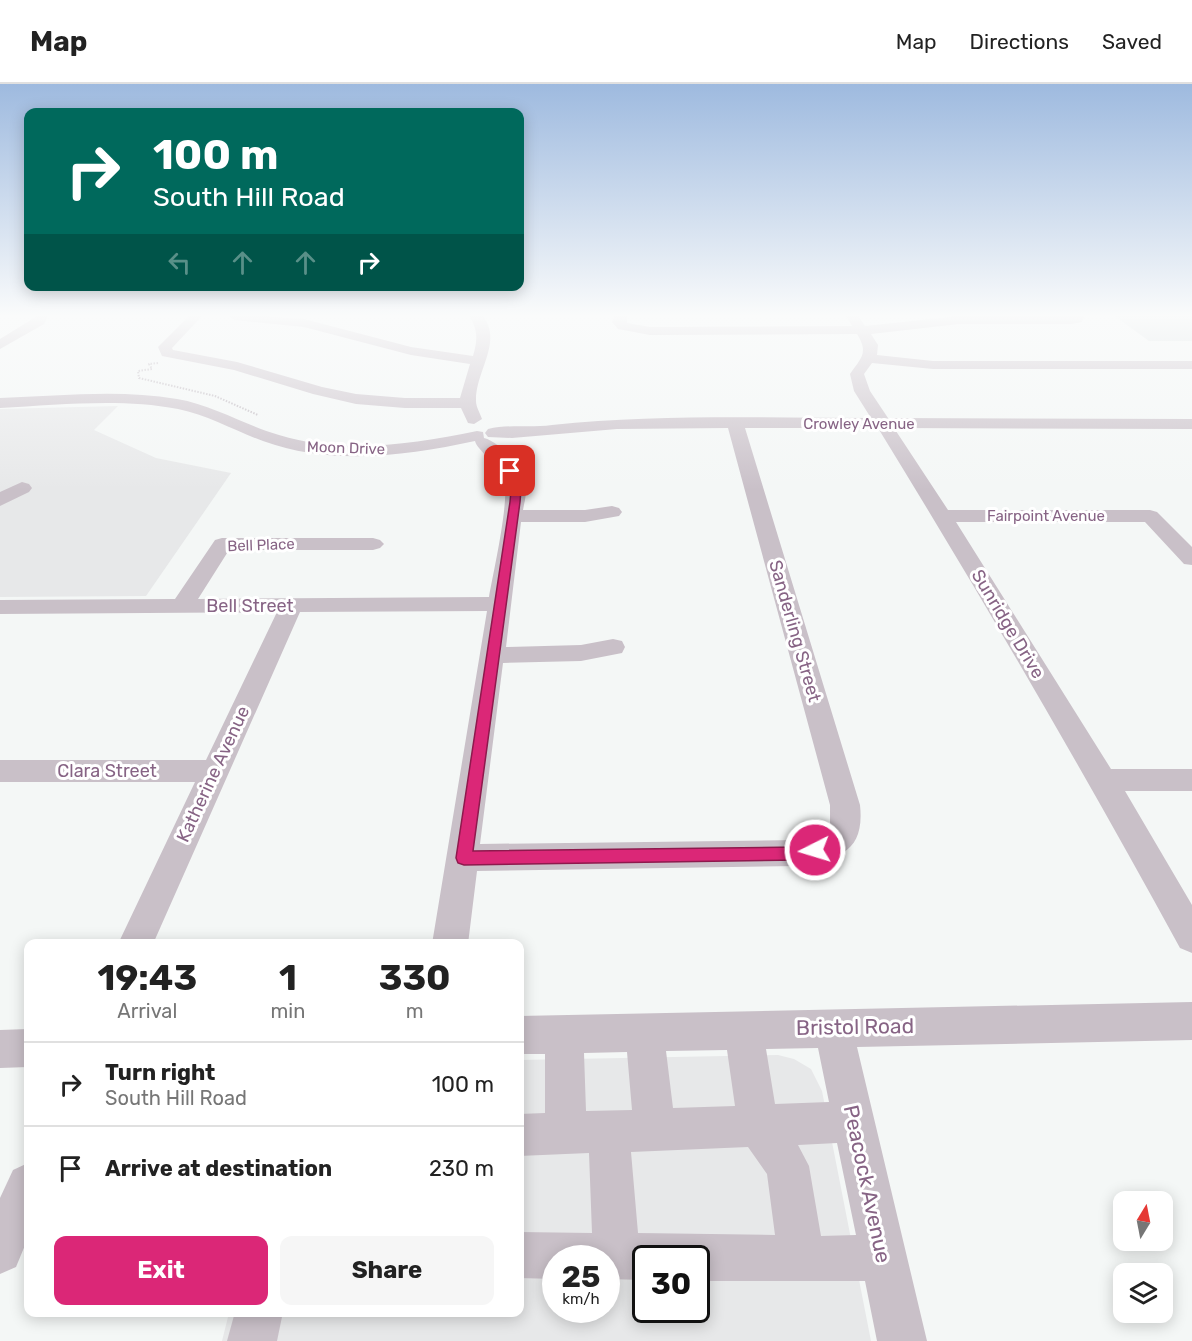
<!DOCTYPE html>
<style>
:root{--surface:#fff;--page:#f6f6f6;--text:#222;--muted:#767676;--line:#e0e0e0;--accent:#db2777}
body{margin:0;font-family:Rubik,sans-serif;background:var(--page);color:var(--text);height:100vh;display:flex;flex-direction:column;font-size:22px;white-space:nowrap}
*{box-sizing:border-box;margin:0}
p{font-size:20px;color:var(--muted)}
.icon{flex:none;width:33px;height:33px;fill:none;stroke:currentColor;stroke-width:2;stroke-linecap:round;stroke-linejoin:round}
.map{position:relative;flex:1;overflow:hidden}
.details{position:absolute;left:24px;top:855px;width:500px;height:378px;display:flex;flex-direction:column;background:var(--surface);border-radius:12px;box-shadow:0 3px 15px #0003}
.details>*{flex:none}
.guide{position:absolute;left:24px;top:24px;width:500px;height:183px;border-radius:12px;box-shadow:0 3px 15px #0003;background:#00695c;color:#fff;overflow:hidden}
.needle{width:39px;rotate:10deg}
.tools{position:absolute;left:1113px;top:1107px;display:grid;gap:12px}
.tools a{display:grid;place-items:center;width:60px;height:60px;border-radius:12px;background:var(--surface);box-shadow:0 3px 15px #0003;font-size:30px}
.speed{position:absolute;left:542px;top:1161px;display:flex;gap:12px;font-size:30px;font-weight:700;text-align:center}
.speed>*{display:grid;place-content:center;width:78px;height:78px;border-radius:50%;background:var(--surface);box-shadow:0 3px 15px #0003;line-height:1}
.speed small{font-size:15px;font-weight:400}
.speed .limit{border:3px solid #111;border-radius:9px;background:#fff;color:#111}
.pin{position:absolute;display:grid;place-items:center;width:51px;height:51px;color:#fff;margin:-26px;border-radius:12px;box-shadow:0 3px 9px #0006}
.me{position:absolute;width:66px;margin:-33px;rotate:265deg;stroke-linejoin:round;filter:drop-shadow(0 0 4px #0008)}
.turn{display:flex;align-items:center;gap:21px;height:126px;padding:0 30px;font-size:27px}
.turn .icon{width:78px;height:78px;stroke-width:2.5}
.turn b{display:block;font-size:42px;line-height:51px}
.lanes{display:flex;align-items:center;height:57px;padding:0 30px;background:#0003;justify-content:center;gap:30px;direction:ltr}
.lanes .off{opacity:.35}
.eta{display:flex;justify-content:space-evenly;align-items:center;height:102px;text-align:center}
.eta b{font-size:36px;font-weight:700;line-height:42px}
.primary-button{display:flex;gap:12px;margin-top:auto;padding:12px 30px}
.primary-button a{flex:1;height:69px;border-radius:12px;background:var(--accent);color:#fff;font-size:24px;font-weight:700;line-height:69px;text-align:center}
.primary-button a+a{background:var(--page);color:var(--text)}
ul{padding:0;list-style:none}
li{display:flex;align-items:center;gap:18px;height:84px;padding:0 30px;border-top:2px solid var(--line)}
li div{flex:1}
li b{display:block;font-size:22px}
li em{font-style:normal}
header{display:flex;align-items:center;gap:36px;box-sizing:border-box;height:84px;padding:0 30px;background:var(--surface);border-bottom:2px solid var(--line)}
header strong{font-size:28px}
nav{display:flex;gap:33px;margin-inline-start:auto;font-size:21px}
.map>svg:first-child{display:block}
.built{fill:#e7e8e9;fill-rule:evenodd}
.green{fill:#d3dadd}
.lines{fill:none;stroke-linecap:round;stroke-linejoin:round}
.path{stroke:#bfb8bf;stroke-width:2;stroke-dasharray:1.5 1.5;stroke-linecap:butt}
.minor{fill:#c9c0c8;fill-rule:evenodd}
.route{fill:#db2777;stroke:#8e194d;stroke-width:1.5}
.labels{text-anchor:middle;stroke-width:6;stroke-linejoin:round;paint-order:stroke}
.far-street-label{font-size:15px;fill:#876485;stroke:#fff}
.street-label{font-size:18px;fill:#876485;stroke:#fff}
.near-street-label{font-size:21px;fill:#876485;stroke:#fff}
</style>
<header>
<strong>Map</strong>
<nav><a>Map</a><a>Directions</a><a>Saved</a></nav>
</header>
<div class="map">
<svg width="1192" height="1257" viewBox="0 0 1192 1257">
<rect width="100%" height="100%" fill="#f4f7f6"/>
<!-- built -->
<g class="built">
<path d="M118,322L94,346L156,374L231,389L146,512L0,513V325Z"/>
<path d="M778,971L794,975L811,985L822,1007L871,1257H222L229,1229L519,1228V976ZM555,1174H606V1226H555ZM645,1174H696V1226H645Z"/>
</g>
<!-- green -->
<path class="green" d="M1112,230H1192V257H1149Z"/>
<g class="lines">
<!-- path -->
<path class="path" d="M158,279L149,280L152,285L138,287L139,294L215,312L258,331"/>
<!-- minor -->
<g class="minor">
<path d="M37,230H49L44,240L0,265V255L34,234Z"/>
<path d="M191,230H204L172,264L173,266L237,278L322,303L356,310L405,314H460L470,280L411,271L304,243L235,236L229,232L230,230L304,235L411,263L473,272C478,255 478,245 468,230H481C505,256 475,287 476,317C476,323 480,329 482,335L474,340L468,339L461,324H405L356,320L313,310L234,286L162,272L158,263Z"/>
<path d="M615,230H627V239L650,243L852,242L845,230H857L865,242L959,232H1072L1073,230H1085L1082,238L1072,240H959L871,250L878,261L877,271L933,277H1192V285H933L872,279L864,290L870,307L888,334L1192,335V345L894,344L948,426H1150L1157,428L1192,463V481L1184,480L1145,438H956L1111,685H1192V707H1125L1192,821V869L1180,864C1084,688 983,515 878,344H745L860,721C865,768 839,775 799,782L477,787L468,860H432L487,527L300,528L153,860H118L195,698H0V676H206L277,528L0,530V516L175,515L215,456L222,454H373L380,456L384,460L380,464L373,466H229L198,515L489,513C493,490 510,415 504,397C499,381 477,366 475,357C405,372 332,382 263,357C235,347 208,331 178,325C120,314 59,321 0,324V314C59,312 119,305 177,315C213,321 244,341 279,351C344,371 412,360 477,347L483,348L484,354C503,359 524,387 526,406C526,413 524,420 523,426H585L612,422L619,424L622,428L619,432L585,438H521L506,563L581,561L613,555L622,557L625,563L622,569L581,577L503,579L480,760L799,756L821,752L830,745V721L728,344L617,345L512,354L488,353L485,349L488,345C508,340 531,344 552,341C658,330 765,334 871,334L854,307L850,290C861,274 869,269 857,250L650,251L618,245L612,238Z"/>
<path d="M22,398L29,400L32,404L29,408L0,422V408Z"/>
<path d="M1192,918V956L857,963L927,1257H877L865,1197H696V1174H645V1196L606,1195V1174H555V1195L519,1194V1148L592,1149L589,1069L519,1072V1030L545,1029V970H519V932ZM818,964L829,1018L775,1020L766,965ZM727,966L735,1022L673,1024L666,967ZM627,968L632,1026L586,1027L584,969ZM837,1059L856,1151L821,1152L809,1082L798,1061ZM748,1063L767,1090L775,1151L638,1149L631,1068Z"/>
<path d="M28,945V983L0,984V946Z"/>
<path d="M28,1079V1154L16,1183L0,1190V1114L13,1086Z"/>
<path d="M235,1228H283L277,1257H227Z"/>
</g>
</g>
<!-- sky -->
<linearGradient id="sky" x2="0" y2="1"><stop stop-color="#9ebadf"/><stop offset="0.57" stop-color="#fafbfb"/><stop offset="1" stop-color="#fafbfb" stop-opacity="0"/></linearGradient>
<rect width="1192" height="406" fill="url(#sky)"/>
<!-- route -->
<path class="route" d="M510,384L514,387L521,406L520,418L473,767L799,763L815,760L821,762L823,766L821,771L799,776L464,781L458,779L456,774L510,418L511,406L505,387Z"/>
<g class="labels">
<!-- far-street labels -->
<g class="far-street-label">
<text x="859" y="345">Crowley Avenue</text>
<text transform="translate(346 364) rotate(2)" y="5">Moon Drive</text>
<text x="1046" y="437">Fairpoint Avenue</text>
<text transform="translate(261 461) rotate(-2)" y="5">Bell Place</text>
</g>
<!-- street labels -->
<g class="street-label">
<text x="250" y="528">Bell Street</text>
<text transform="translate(1008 540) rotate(59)" y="6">Sunridge Drive</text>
<text transform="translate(795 547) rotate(74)" y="6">Sanderling Street</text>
<text x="107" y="693">Clara Street</text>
<text transform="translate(213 690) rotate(-65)" y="6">Katherine Avenue</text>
</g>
<!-- near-street labels -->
<g class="near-street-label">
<text transform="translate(855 943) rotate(-1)" y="7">Bristol Road</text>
<text transform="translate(867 1100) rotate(78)" y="7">Peacock Avenue</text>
</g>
</g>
</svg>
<div class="tools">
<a><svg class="needle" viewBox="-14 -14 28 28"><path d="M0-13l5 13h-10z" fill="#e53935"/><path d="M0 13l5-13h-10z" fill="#767676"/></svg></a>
<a><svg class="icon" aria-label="layers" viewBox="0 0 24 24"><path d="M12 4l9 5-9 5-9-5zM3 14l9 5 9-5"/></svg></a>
</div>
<div class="speed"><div>25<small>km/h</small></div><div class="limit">30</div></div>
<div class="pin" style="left:510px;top:387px;background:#d93025"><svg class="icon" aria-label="arrive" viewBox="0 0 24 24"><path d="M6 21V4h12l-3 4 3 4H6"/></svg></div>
<svg class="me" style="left:815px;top:766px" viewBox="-20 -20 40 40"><circle r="17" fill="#db2777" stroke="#fff" stroke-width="3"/><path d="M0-11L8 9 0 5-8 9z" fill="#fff"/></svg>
<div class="guide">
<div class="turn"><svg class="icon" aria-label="right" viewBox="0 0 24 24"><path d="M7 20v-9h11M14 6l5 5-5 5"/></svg><div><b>100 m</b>South Hill Road</div></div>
<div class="lanes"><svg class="icon off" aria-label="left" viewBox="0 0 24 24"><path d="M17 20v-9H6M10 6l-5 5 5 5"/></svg><svg class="icon off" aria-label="ahead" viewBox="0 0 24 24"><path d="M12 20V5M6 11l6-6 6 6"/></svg><svg class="icon off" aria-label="ahead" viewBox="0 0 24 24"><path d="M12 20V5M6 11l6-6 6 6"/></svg><svg class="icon" aria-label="right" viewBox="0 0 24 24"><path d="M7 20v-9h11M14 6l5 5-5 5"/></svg></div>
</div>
<section class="details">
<div class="eta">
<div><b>19:43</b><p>Arrival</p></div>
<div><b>1</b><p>min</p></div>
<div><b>330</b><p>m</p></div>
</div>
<ul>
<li><svg class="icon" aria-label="right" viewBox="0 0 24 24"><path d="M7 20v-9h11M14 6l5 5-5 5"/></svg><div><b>Turn right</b><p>South Hill Road</p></div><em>100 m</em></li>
<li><svg class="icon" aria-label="arrive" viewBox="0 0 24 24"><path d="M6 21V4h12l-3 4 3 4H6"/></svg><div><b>Arrive at destination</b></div><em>230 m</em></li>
</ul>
<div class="primary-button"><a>Exit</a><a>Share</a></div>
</section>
</div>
